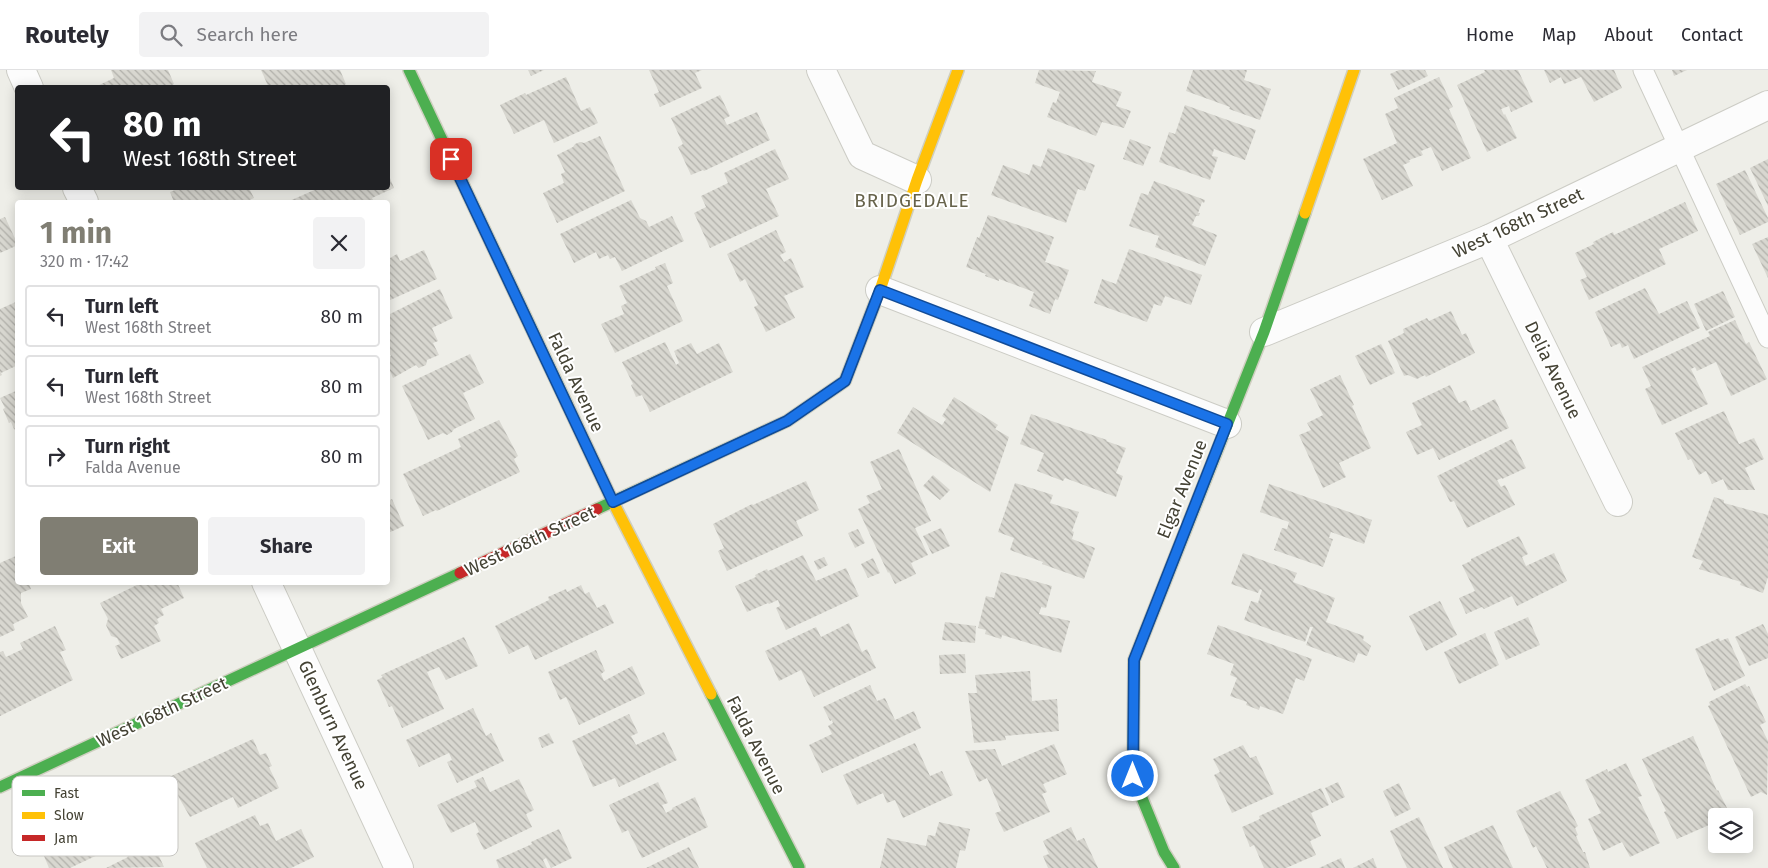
<!DOCTYPE html>
<meta charset="utf-8">
<style>
:root{--surface:#fff;--page:#f2f2f3;--text:#2b2b33;--muted:#7c7c81;--line:#e1e1e2;--accent:#807e73}
body{margin:0;font-family:"Fira Sans",sans-serif;background:var(--page);color:var(--text);height:100vh;display:flex;flex-direction:column;font-size:19px;white-space:nowrap}
*{box-sizing:border-box;margin:0}
p{font-size:16px;color:var(--muted)}
.icon{flex:none;width:28px;height:28px;fill:none;stroke:currentColor;stroke-width:2;stroke-linecap:round;stroke-linejoin:round}
.map{position:relative;flex:1;overflow:hidden}
.panel{position:absolute;left:15px;top:130px;width:375px;height:385px;display:flex;flex-direction:column;background:var(--surface);border-radius:5px;box-shadow:0 2px 12px #0003}
.panel>*{flex:none}
.banner{position:absolute;left:15px;top:15px;width:375px;height:105px;border-radius:5px;box-shadow:0 2px 12px #0003;background:#202124;color:#fff;overflow:hidden}
.controls{position:absolute;left:1708px;top:738px;display:grid;gap:10px}
.controls a{display:grid;place-items:center;width:45px;height:45px;border-radius:5px;background:var(--surface);box-shadow:0 2px 12px #0003;font-size:25px}
.pin{position:absolute;display:grid;place-items:center;width:42px;height:42px;color:#fff;margin:-21px;border-radius:10px;box-shadow:0 2px 8px #0006}
.me{position:absolute;width:55px;margin:-28px;rotate:0deg;stroke-linejoin:round;filter:drop-shadow(0 0 4px #0008)}
.turn{display:flex;align-items:center;gap:18px;height:105px;padding:0 25px;font-size:22px}
.turn .icon{width:65px;height:65px;stroke-width:2.5}
.turn b{display:block;font-size:35px;line-height:42px}
.round{display:grid;place-items:center;flex:none;width:52px;height:52px;border-radius:5px;background:var(--page)}
.headline{display:flex;align-items:center;justify-content:space-between;height:85px;padding:0 25px}
h1{font-size:30px;font-weight:700;line-height:38px;color:var(--accent)}
.button{display:flex;gap:10px;margin-top:auto;padding:10px 25px}
.button a{flex:1;height:58px;border-radius:5px;background:var(--accent);color:#fff;font-size:20px;font-weight:700;line-height:58px;text-align:center}
.button a+a{background:var(--page);color:var(--text)}
ul{padding:0;list-style:none}
li{display:flex;align-items:center;gap:15px;height:62px;margin:0 10px 8px;padding:0 15px;border:2px solid var(--line);border-radius:5px}
li div{flex:1}
li b{display:block;font-size:19px}
li em{font-style:normal}
header{display:flex;align-items:center;gap:30px;box-sizing:border-box;height:70px;padding:0 25px;background:var(--surface);border-bottom:1px solid var(--line)}
header strong{font-size:24px}
nav{display:flex;gap:28px;margin-inline-start:auto;font-size:18px}
.search{width:350px;height:45px;background:var(--page);display:flex;align-items:center;gap:12px;box-sizing:border-box;padding:0 18px;border-radius:5px;color:var(--muted);font-size:19px}
.map>svg:first-child{display:block}
.building{fill:url(#building-back-hatch)}
.lines{fill:none;stroke-linecap:round;stroke-linejoin:round}
.lane-casing{stroke:#ccccc5;stroke-width:21}
.street-casing{stroke:#ccccc5;stroke-width:30}
.fast-casing{stroke:#cfcfc0;stroke-width:14}
.slow-casing{stroke:#cfcfc0;stroke-width:14}
.jam-casing{stroke:#cfcfc0;stroke-width:14}
.lane{stroke:#fcfcfc;stroke-width:19}
.street{stroke:#fcfcfc;stroke-width:28}
.fast{stroke:#4caf50;stroke-width:11}
.slow{stroke:#ffc107;stroke-width:11}
.jam{stroke:#c62828;stroke-width:11}
.route-casing{stroke:#114b97;stroke-width:12}
.route{stroke:#1a73e8;stroke-width:9}
.labels{text-anchor:middle;stroke-width:4;stroke-linejoin:round;paint-order:stroke}
.street-label{font-size:18px;fill:#444234;stroke:#fff}
.neighbourhood-label{font-size:19px;letter-spacing:1px;fill:#67634b;stroke:#fff}
.key{fill:#fff;stroke:#c7c6c2;stroke-width:1}
.key-label{font-size:14px;fill:#444234}
</style>
<header>
<strong>Routely</strong>
<div class="search"><svg class="icon" aria-label="search" viewBox="0 0 24 24"><circle cx="10" cy="10" r="6"/><path d="M15 15l6 6"/></svg>Search here</div>
<nav><a>Home</a><a>Map</a><a>About</a><a>Contact</a></nav>
</header>
<div class="map">
<svg width="1768" height="798" viewBox="0 0 1768 798">
<defs>
<pattern id="building-back-hatch" width="6" height="6" patternUnits="userSpaceOnUse" patternTransform="scale(1.25)"><rect width="6" height="6" fill="#d8d7d0"/><path d="M-1 5l2 2M0 0l6 6M5-1l2 2" fill="none" stroke="#b1b0aa"/></pattern>
</defs>
<rect width="100%" height="100%" fill="#eeeee8"/>
<!-- building -->
<g class="building">
<path d="M111,0H168L174,14L166,18H93L114,8Z"/>
<path d="M261,0H340L346,14L339,18H269Z"/>
<path d="M528,0H544L531,6Z"/>
<path d="M649,0H702L695,3L702,18L660,37L654,24L659,22Z"/>
<path d="M1039,0L1096,1L1092,12L1122,22L1116,36L1131,41L1124,58L1102,52L1096,66L1047,47L1053,32L1056,33L1060,22L1035,13Z"/>
<path d="M1193,0H1247L1244,10L1271,19L1260,50L1229,39L1230,37L1186,21Z"/>
<path d="M1399,0H1425L1428,6L1398,20L1390,4Z"/>
<path d="M1484,0H1518L1533,32L1511,42L1509,36L1501,39L1504,45L1505,44L1517,68L1487,82L1457,15L1485,2Z"/>
<path d="M1544,0H1614L1622,18L1594,32L1581,7L1564,14L1561,7L1550,13Z"/>
<path d="M1672,0H1687L1674,6Z"/>
<path d="M566,7L581,41L590,37L598,53L554,73L544,50L514,64L500,35L525,23L526,25Z"/>
<path d="M1439,7L1453,37L1449,39L1471,88L1442,101L1431,77L1421,81L1423,85L1409,90L1410,92L1403,95L1413,116L1382,130L1363,89L1397,73L1385,44L1398,38L1394,28Z"/>
<path d="M720,25L730,46L724,49L727,55L757,42L770,70L704,101L703,100L691,105L678,77L683,74L671,48Z"/>
<path d="M1185,35L1256,60L1245,90L1214,79L1212,86L1218,87L1210,110L1159,92L1169,62L1175,64Z"/>
<path d="M600,66L625,121L557,153L543,123L564,113L561,104L565,102L557,85L573,77L575,74L580,72L584,73Z"/>
<path d="M1130,69L1151,77L1143,96L1123,89Z"/>
<path d="M1048,78L1095,95L1085,121L1078,119L1066,153L991,125L1003,95L1029,105L1033,94L1041,97Z"/>
<path d="M775,79L789,109L766,119L779,146L710,178L694,143L706,137L701,126L728,113L724,103Z"/>
<path d="M1768,89V136L1750,98Z"/>
<path d="M1745,100L1768,148V152L1740,165L1716,114Z"/>
<path d="M388,103L394,118L372,128L374,132H287L319,118H388Z"/>
<path d="M1154,111L1205,130L1204,133L1202,132L1198,143H1200L1199,146H1196L1192,155L1217,165L1205,196L1155,177L1159,166L1129,156L1141,123L1148,125Z"/>
<path d="M173,118H249L254,128L245,132H174L170,122L175,120Z"/>
<path d="M631,130L640,148L646,151L649,157L672,146L684,171L622,201L615,187L610,189L608,185L599,189L596,182L574,193L560,164Z"/>
<path d="M1685,132L1698,161L1659,179L1666,194L1589,230L1580,210L1587,207L1575,183L1594,174L1593,172L1613,162L1614,165Z"/>
<path d="M988,145L1054,167L1045,192L1069,200L1058,230L1055,229L1050,244L1029,236L1034,222L999,209V211L985,206L986,204L966,197L977,167L979,168Z"/>
<path d="M5,147L18,175L0,183V149Z"/>
<path d="M776,160L786,182L780,185L784,192L791,188L804,217L784,226L795,248L766,262L754,237L758,235L745,209L740,212L727,184Z"/>
<path d="M1768,167V208L1752,174Z"/>
<path d="M1129,179L1202,205L1191,235L1165,226L1161,236L1154,234L1147,252L1094,233L1102,209L1116,214Z"/>
<path d="M424,180L437,209L388,231V182L390,188L397,184L400,191Z"/>
<path d="M665,193L673,213L667,216L683,251L615,283L601,254L624,244L621,236L627,233L619,216L656,199L655,197Z"/>
<path d="M1645,218L1659,244L1687,231L1700,258L1634,289L1628,275L1622,278L1620,273L1611,277L1595,242Z"/>
<path d="M440,219L453,248L432,258L438,271L433,273L439,285L427,290L426,295L419,298L416,295L393,308L388,296V288L391,286L388,278V245Z"/>
<path d="M1723,221L1735,247L1706,261L1694,234Z"/>
<path d="M18,231V295L1,303L2,305L0,306V239Z"/>
<path d="M1451,241L1462,265L1466,263L1475,283L1426,307L1425,305L1417,309L1408,305L1404,306L1388,271L1404,263L1403,259L1427,248L1429,251Z"/>
<path d="M1735,250L1746,274L1749,272L1767,309L1731,326L1716,292L1697,301L1695,297L1691,299L1708,334L1662,355L1645,319L1651,316L1642,297L1710,266L1708,262Z"/>
<path d="M665,272L676,295L679,293L674,281L691,273L697,284L719,273L733,302L650,342L642,325L636,327L631,315L633,314L622,292Z"/>
<path d="M1381,274L1395,303L1370,315L1355,286Z"/>
<path d="M470,284L484,313L463,323L475,349L454,359L452,362L447,365L443,363L428,370L402,316Z"/>
<path d="M1340,305L1354,335L1352,336L1371,378L1339,393L1346,407L1323,418L1299,365L1311,360L1307,353L1323,345L1310,319Z"/>
<path d="M1450,315L1459,333L1466,330L1471,341L1495,329L1509,358L1439,390L1433,378L1417,385L1406,362L1422,355L1412,333Z"/>
<path d="M18,320V361L14,359L11,352L9,353L3,339L5,338L0,328Z"/>
<path d="M954,327L998,355L995,359L1009,367L990,422L897,363L913,337L942,355L946,349L942,346Z"/>
<path d="M1724,341L1739,374L1754,368L1764,389L1745,398L1755,420H1728L1723,409L1712,414L1706,401L1699,405L1691,389L1688,390L1675,363Z"/>
<path d="M1031,344L1107,370L1106,371L1126,378L1116,403L1123,406L1116,427L1065,408L1063,411L1037,401L1044,383L1020,374Z"/>
<path d="M499,350L518,386L514,389L520,402L437,441L436,440L423,446L403,404L461,377L458,369Z"/>
<path d="M1512,369L1526,398L1502,409V408L1497,410L1501,417L1505,415L1515,435L1467,458L1454,431L1450,432L1437,406Z"/>
<path d="M899,379L931,451L915,458L928,485L911,493L916,504L895,514L889,502L888,503L858,439L870,433L866,426L882,419L870,392Z"/>
<path d="M933,405L950,420L940,430L923,416Z"/>
<path d="M806,411L819,440L796,451L803,466L727,501L718,481L724,478L713,454L752,434L753,435Z"/>
<path d="M1015,413L1053,425L1050,433L1079,442L1072,461L1074,462L1072,469L1095,478L1084,509L1042,494L1043,492L1010,480L1014,468L998,462Z"/>
<path d="M1269,414L1372,450L1364,474L1331,462L1329,468L1333,469L1323,497L1274,480L1282,458L1287,459L1289,452L1260,442Z"/>
<path d="M1714,427L1724,430V433L1768,445V507L1763,523L1740,515L1741,512L1699,499L1703,491L1692,487Z"/>
<path d="M392,429L404,456L388,463V431Z"/>
<path d="M941,458L950,476L932,484L923,466Z"/>
<path d="M858,459L865,473L855,478L848,463Z"/>
<path d="M1519,466L1528,484L1522,487L1526,496L1554,483L1567,511L1517,536L1512,526L1484,539L1482,537L1466,544L1459,528L1475,521L1462,495L1471,491V489Z"/>
<path d="M1243,483L1297,503L1293,512L1335,528L1326,552L1364,566L1363,570L1371,576L1367,586L1358,583L1354,593L1306,575L1313,557H1310L1305,572L1244,550L1251,531L1258,533L1262,520L1260,519L1258,523L1231,514Z"/>
<path d="M18,485V512H28L31,519L21,523V533L28,547L13,554L15,560L0,567V493Z"/>
<path d="M803,485L816,511L846,498L859,526L786,560L776,538L780,536L778,530L769,534L768,533L747,542L735,516L756,507L755,505L767,499L768,501Z"/>
<path d="M824,487L828,495L818,500L814,491Z"/>
<path d="M873,488L880,503L868,508L861,494Z"/>
<path d="M1001,502L1052,516L1046,538L1041,537L1039,544L1070,551L1061,583L1002,565L1001,569L985,564L986,560L978,558L986,526L994,528Z"/>
<path d="M143,512H177L184,528L161,539L164,545L157,549L159,553L154,556L161,571L121,589L115,576L120,574L117,568L111,566L106,555L108,549L100,533Z"/>
<path d="M581,515L585,524L589,522L597,538L605,534L614,553L535,590L528,575L509,584L495,556L549,530L548,527L566,519L567,522Z"/>
<path d="M1440,531L1457,565L1426,581L1409,546Z"/>
<path d="M1528,547L1540,575L1506,590L1494,562Z"/>
<path d="M945,552L976,556L975,573L942,570Z"/>
<path d="M849,553L862,582L867,579L876,598L814,627L801,600L779,611L765,581L816,557L821,567Z"/>
<path d="M1763,554L1768,564V588L1749,596L1735,567Z"/>
<path d="M1218,555L1312,589L1304,611L1296,608L1283,644L1260,636L1259,640L1246,635L1247,632L1230,626L1237,608L1230,605L1234,594L1207,584Z"/>
<path d="M55,556L66,580L60,582L73,610L0,646V582L3,581L6,587L23,579L20,573Z"/>
<path d="M1485,563L1499,595L1459,614L1444,582Z"/>
<path d="M464,567L478,596L446,610L439,597L427,602L444,639L402,658L392,636L389,637L377,610L383,607L381,605Z"/>
<path d="M1719,568L1720,571L1728,568L1745,606L1714,621L1695,579Z"/>
<path d="M596,580L605,601L601,604L604,611L632,596L645,624L579,655L566,627L560,630L548,602Z"/>
<path d="M965,584L966,603L940,604L939,585Z"/>
<path d="M1030,601L1032,631L1057,629L1059,661L1005,666L1006,670L974,673L968,623H977L975,605Z"/>
<path d="M1745,614L1747,617L1749,616L1766,652L1760,655L1768,671L1767,725L1761,722L1751,727L1708,636L1710,635L1709,632Z"/>
<path d="M870,615L877,631L885,628L895,650L914,641L921,658L822,703L809,675L832,664L828,656L833,653L832,650L830,651L823,637Z"/>
<path d="M473,638L486,666L491,663L504,691L457,713L447,692L452,690L449,683L419,697L406,670Z"/>
<path d="M629,644L638,663L631,666L636,675L664,662L677,690L619,717L615,708L593,717L572,671Z"/>
<path d="M549,663L554,673L542,678L538,668Z"/>
<path d="M1693,666L1717,721L1718,720L1728,740L1714,747L1716,752L1677,769L1664,742L1666,741L1642,689Z"/>
<path d="M253,669L260,685L266,683L272,696L269,697L279,718L238,738L233,727L190,747L178,726L166,732L158,715L170,709L169,707Z"/>
<path d="M915,673L930,706L942,701L953,725L903,748L895,730L887,733L883,723L857,735L843,705Z"/>
<path d="M1054,674L1067,704L1043,714L1047,722L1042,724L1050,742L1004,762L995,743L1001,741L987,708L979,712L965,681L995,679L1002,696Z"/>
<path d="M1243,675L1250,688L1256,686L1274,724L1232,743L1214,705L1220,702L1213,689Z"/>
<path d="M1626,693L1642,726L1638,727L1660,773L1630,787L1622,772L1603,781L1588,749L1601,743L1585,710L1607,699L1608,702Z"/>
<path d="M483,707L490,722L519,709L534,740L526,744L532,757L484,780L476,764L479,762L475,752L451,763L437,735L477,717L474,711Z"/>
<path d="M658,712L668,733L662,735L666,743L673,739L672,738L695,727L708,757L642,788L628,760L622,763L609,735Z"/>
<path d="M1338,712L1345,727L1332,733L1325,718Z"/>
<path d="M1399,713L1411,739L1395,747L1383,721Z"/>
<path d="M130,715L144,744L97,767L104,782L70,798H49L44,786L51,783L40,758L58,750L57,748Z"/>
<path d="M1321,718L1329,735L1311,743L1321,766L1310,771L1316,785L1286,798H1264L1254,775L1250,777L1242,757L1260,749L1259,746Z"/>
<path d="M1560,721L1578,756L1575,758L1578,765L1576,766L1583,782H1585L1590,798H1547L1536,776L1533,778L1516,741Z"/>
<path d="M255,745L260,756L268,753L276,771L301,759L314,787L291,798H207L195,773Z"/>
<path d="M1419,747L1443,798H1407L1390,761Z"/>
<path d="M939,752L970,759L965,781L960,780L956,798H880L887,768L926,776L928,765L935,766Z"/>
<path d="M1493,755L1513,798H1453L1444,777Z"/>
<path d="M1071,757L1077,771L1084,768L1098,798H1048L1043,786L1049,784L1043,771Z"/>
<path d="M559,759L572,788L551,798L546,788L543,790L547,798H499L496,790L532,774L531,772Z"/>
<path d="M153,773L164,797L106,798L128,787L127,785Z"/>
<path d="M689,777L699,798H646Z"/>
<path d="M1341,788L1345,798H1319Z"/>
<path d="M1373,788L1377,798H1353Z"/>
</g>
<g class="lines">
<defs>
<path id="lane" d="M1643,0L1768,268"/>
<g id="street">
<path d="M21,0L29,18"/>
<path d="M821,0L862,85L917,110"/>
<path d="M77,118L84,132"/>
<path d="M1489,169L1618,432"/>
<path d="M880,220L1227,354"/>
<path d="M1264,262L1489,169L1768,35"/>
<path d="M266,512L399,798"/>
</g>
<g id="fast">
<path d="M409,0L567,334"/>
<path d="M597,439L787,351L845,311L880,220"/>
<path d="M711,624L799,797"/>
<path d="M0,717L460,503"/>
<path d="M1174,798L1164,782L1133,706L1134,590L1264,262L1305,143"/>
</g>
<g id="slow">
<path d="M1305,143L1354,0"/>
<path d="M880,220L917,110L958,0"/>
<path d="M567,334L613,432L711,624"/>
</g>
<path id="jam" d="M460,503L597,439"/>
</defs>
<!-- lane casing -->
<use href="#lane" class="lane-casing"/>
<!-- street casing -->
<use href="#street" class="street-casing"/>
<!-- fast casing -->
<use href="#fast" class="fast-casing"/>
<!-- slow casing -->
<use href="#slow" class="slow-casing"/>
<!-- jam casing -->
<use href="#jam" class="jam-casing"/>
<!-- lane -->
<use href="#lane" class="lane"/>
<!-- street -->
<use href="#street" class="street"/>
<!-- fast -->
<use href="#fast" class="fast"/>
<!-- slow -->
<use href="#slow" class="slow"/>
<!-- jam -->
<use href="#jam" class="jam"/>
</g>
<g class="lines">
<defs>
<path id="route" d="M451,89L613,432L787,351L845,311L880,220L1227,354L1134,590L1133,706"/>
</defs>
<!-- route casing -->
<use href="#route" class="route-casing"/>
<!-- route -->
<use href="#route" class="route"/>
</g>
<g class="labels">
<!-- street labels -->
<g class="street-label">
<text transform="translate(1518 153) rotate(-25)" y="6">West 168th Street</text>
<text transform="translate(1553 300) rotate(64)" y="6">Delia Avenue</text>
<text transform="translate(576 312) rotate(65)" y="6">Falda Avenue</text>
<text transform="translate(1182 419) rotate(-68)" y="6">Elgar Avenue</text>
<text transform="translate(530 471) rotate(-25)" y="6">West 168th Street</text>
<text transform="translate(162 642) rotate(-25)" y="6">West 168th Street</text>
<text transform="translate(333 655) rotate(65)" y="6">Glenburn Avenue</text>
<text transform="translate(756 675) rotate(63)" y="6">Falda Avenue</text>
</g>
<!-- neighbourhood labels -->
<g class="neighbourhood-label">
<text x="912" y="137">BRIDGEDALE</text>
</g>
</g>
<!-- legend -->
<rect x="12" y="706" width="166" height="80" rx="8" class="key"/>
<rect x="22" y="720" width="23" height="6" fill="#4caf50"/>
<rect x="22" y="742" width="23" height="7" fill="#ffc107"/>
<rect x="22" y="765" width="23" height="6" fill="#c62828"/>
<g class="key-label">
<text x="54" y="728">Fast</text>
<text x="54" y="750">Slow</text>
<text x="54" y="773">Jam</text>
</g>
</svg>
<div class="controls">
<a><svg class="icon" aria-label="layers" viewBox="0 0 24 24"><path d="M12 4l9 5-9 5-9-5zM3 14l9 5 9-5"/></svg></a>
</div>
<div class="pin" style="left:451px;top:89px;background:#d93025"><svg class="icon" aria-label="arrive" viewBox="0 0 24 24"><path d="M6 21V4h12l-3 4 3 4H6"/></svg></div>
<svg class="me" style="left:1133px;top:706px" viewBox="-20 -20 40 40"><circle r="17" fill="#1a73e8" stroke="#fff" stroke-width="3"/><path d="M0-11L8 9 0 5-8 9z" fill="#fff"/></svg>
<div class="banner">
<div class="turn"><svg class="icon" aria-label="left" viewBox="0 0 24 24"><path d="M17 20v-9H6M10 6l-5 5 5 5"/></svg><div><b>80 m</b>West 168th Street</div></div>
</div>
<section class="panel">
<div class="headline"><div><h1>1 min</h1><p>320 m · 17:42</p></div><a class="round"><svg class="icon" aria-label="close" viewBox="0 0 24 24"><path d="M6 6l12 12M18 6L6 18"/></svg></a></div>
<ul>
<li><svg class="icon" aria-label="left" viewBox="0 0 24 24"><path d="M17 20v-9H6M10 6l-5 5 5 5"/></svg><div><b>Turn left</b><p>West 168th Street</p></div><em>80 m</em></li>
<li><svg class="icon" aria-label="left" viewBox="0 0 24 24"><path d="M17 20v-9H6M10 6l-5 5 5 5"/></svg><div><b>Turn left</b><p>West 168th Street</p></div><em>80 m</em></li>
<li><svg class="icon" aria-label="right" viewBox="0 0 24 24"><path d="M7 20v-9h11M14 6l5 5-5 5"/></svg><div><b>Turn right</b><p>Falda Avenue</p></div><em>80 m</em></li>
</ul>
<div class="button"><a>Exit</a><a>Share</a></div>
</section>
</div>
